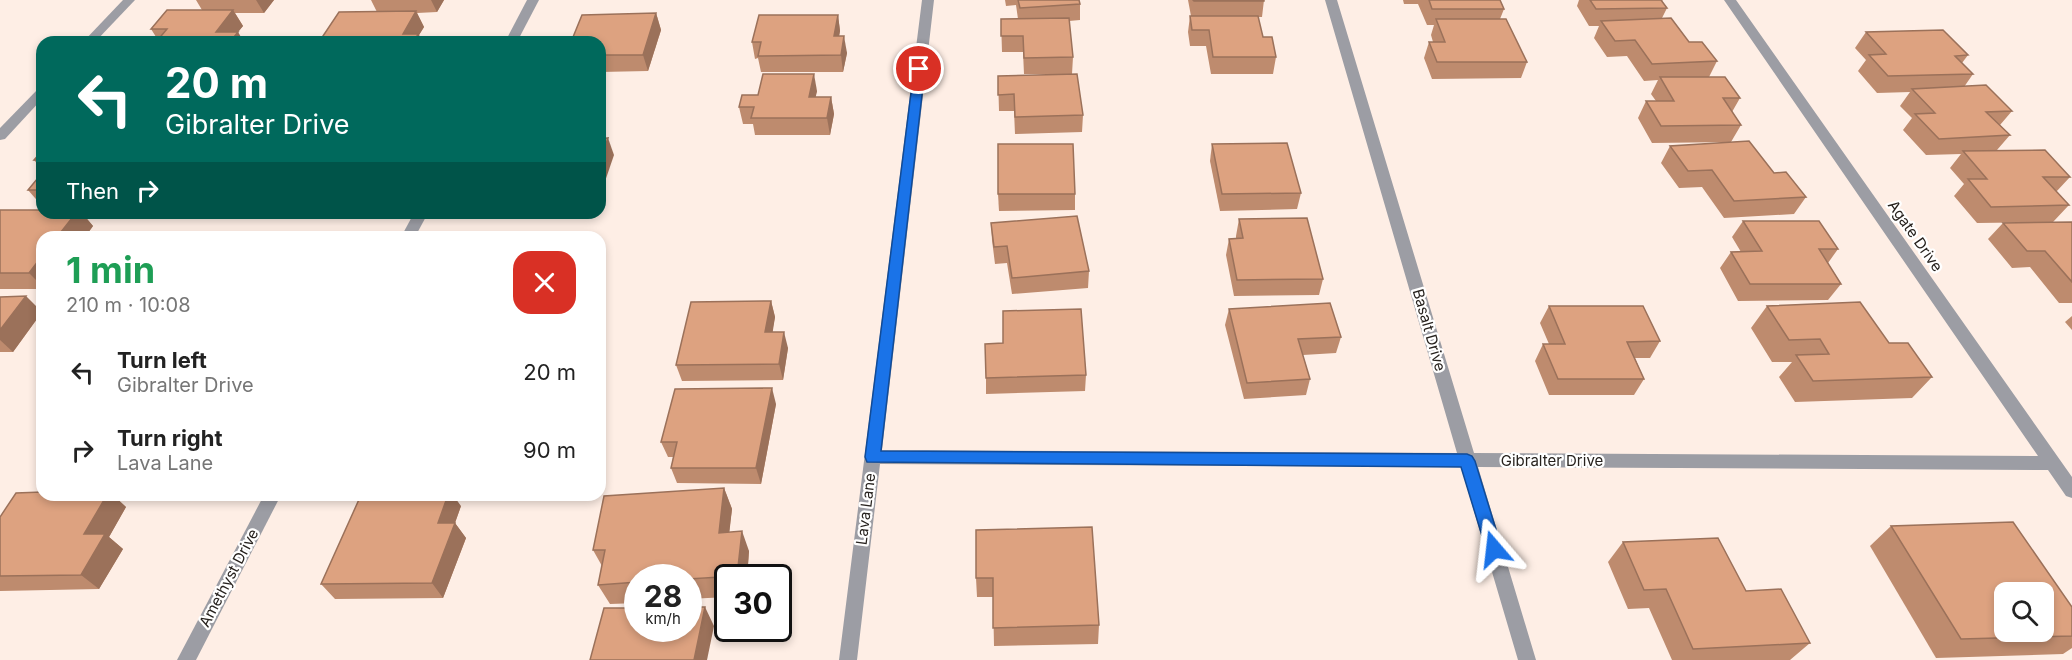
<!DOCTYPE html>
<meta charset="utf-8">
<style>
:root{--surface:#fff;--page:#f2f2f2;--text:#222;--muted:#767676}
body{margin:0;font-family:Inter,sans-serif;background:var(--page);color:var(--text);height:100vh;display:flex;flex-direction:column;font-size:22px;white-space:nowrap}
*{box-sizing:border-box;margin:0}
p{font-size:20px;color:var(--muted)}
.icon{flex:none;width:33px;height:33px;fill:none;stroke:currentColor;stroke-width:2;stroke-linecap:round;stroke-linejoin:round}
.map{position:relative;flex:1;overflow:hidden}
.sheet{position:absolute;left:36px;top:231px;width:570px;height:270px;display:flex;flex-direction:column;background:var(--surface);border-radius:18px;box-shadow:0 3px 9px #0003}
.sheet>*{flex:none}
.guide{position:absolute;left:36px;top:36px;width:570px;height:183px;border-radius:18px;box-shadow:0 3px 9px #0003;background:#00695c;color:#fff;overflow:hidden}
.fabs{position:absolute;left:1994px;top:582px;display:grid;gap:12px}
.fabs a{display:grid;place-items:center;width:60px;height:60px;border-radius:12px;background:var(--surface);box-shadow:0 3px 9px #0003;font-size:30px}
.speed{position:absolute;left:624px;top:564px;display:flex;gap:12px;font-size:30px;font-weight:700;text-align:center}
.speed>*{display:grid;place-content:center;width:78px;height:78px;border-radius:50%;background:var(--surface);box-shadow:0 3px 9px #0003;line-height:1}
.speed small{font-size:15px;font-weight:400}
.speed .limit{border:3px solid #111;border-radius:9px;background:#fff;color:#111}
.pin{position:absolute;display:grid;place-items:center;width:51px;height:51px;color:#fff;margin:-26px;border:3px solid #fff;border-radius:50%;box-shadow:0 2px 6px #0007}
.me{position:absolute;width:66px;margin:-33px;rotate:343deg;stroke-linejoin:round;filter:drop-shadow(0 0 4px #0008)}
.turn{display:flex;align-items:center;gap:21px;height:126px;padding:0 30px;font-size:27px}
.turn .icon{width:78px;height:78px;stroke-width:2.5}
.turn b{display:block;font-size:42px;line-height:51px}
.then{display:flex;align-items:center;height:57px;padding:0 30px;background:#0003;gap:12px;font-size:22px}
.round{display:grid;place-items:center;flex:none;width:63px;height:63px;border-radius:18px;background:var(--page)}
.summary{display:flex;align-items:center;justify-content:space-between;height:102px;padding:0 30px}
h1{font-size:36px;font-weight:700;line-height:45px;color:#1e9e55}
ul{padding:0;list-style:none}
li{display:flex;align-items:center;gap:18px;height:78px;padding:0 30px}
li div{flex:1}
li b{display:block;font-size:22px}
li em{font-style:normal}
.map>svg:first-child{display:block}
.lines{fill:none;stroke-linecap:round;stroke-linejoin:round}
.street{fill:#9c9da4;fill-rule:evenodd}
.wall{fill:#be8b6e}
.shaded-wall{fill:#9b715a}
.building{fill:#dda280;stroke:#9b715a;stroke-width:1.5;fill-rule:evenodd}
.route{fill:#1a73e8;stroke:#114b97;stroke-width:1.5}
.labels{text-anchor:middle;stroke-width:4.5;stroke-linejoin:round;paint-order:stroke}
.street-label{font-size:15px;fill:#27221e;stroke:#fff}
</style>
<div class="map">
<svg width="2072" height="660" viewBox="0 0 2072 660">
<rect width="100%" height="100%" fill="#feeee5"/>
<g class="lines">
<!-- street -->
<g class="street">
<path d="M123,0H135L95,42H83Z"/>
<path d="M527,0H539L517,42H505Z"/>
<path d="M922,0H934L882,450L1457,453L1325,0H1337L1474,453L2038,456L1724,0H1736L2072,477V498L2066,496L2048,470L1478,467L1536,660H1518L1461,467L880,464L857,660H839Z"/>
<path d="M42,88V99L5,139L0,140V128L38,89Z"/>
<path d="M414,213H428L415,237H401Z"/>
<path d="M264,495H281L196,660H177Z"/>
</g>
</g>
<!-- wall -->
<g class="wall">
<path d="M196,0H274L264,13H235L243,26L238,32L158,40L151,29L202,10Z"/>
<path d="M371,0H444L437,12L417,13L424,27L419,35L422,42H323L321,39L377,12Z"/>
<path d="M1005,0H1079L1080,4V20L1069,21L1073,57L1072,74H1024L1023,52H1002L1001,19H1018L1016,5L1006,6Z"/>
<path d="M1188,0H1264L1262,17H1258L1263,37L1276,57L1273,74H1211L1206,46H1190L1188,32L1190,16H1191Z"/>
<path d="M1403,0H1500L1504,9L1500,19L1527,62L1521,78L1432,79L1424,58L1429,42H1433L1431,35L1434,25H1427L1418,4H1404Z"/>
<path d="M1579,0H1663L1662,1L1667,8L1662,18L1689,42L1717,61L1709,77L1740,98L1732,112L1741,125L1731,142L1652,143L1638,118L1646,101H1656L1651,94L1658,80L1644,81L1627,56L1607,57L1594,38L1599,26H1589L1577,6Z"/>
<path d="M656,13L661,30L648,71L600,72V42Z"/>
<path d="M838,15L840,31L839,36L847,53L843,72H761L758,58L755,59L752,42Z"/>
<path d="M1866,32L1968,55L1962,63L1973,74L1964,87L2012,111L2000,125L2010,135L1997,150L2070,177L2056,192L2069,205L2053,222L1977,223L1954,196L1964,184L1950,168L1961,154L1926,155L1903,130L1912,118L1900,106L1910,92L1877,93L1858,71L1866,60L1855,48Z"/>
<path d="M998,76L1083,115L1082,132L1015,134L1014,111H999Z"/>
<path d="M817,91L815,97H831L834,114L830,135H755L753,124H743L739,107L758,95Z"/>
<path d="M1212,144L1301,193L1297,209L1220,211L1210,161Z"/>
<path d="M1670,146L1806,197L1794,214L1724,218L1702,187L1679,188L1661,163Z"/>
<path d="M42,151V169L34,160Z"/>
<path d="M42,173V206L28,190Z"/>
<path d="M998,194H1075V210L999,211Z"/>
<path d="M0,210L42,213H82L93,226L85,237H42V289H0Z"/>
<path d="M1239,219L1323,279L1319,295L1234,296L1226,255L1229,239L1236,238V236Z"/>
<path d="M1743,221L1838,249L1828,263L1841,284L1828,300L1738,301L1720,268L1731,252H1741L1732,237Z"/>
<path d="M2072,222V303H2059L2030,267L2012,268L1988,239L2003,223Z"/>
<path d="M991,223L1089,271L1088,288L1012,294L1007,263L995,264L992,240Z"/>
<path d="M0,297L42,312L13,352H0Z"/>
<path d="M771,301L775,317L772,332L788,348L783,380L682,381L676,365Z"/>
<path d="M1549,306L1660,341L1650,358H1635L1644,379L1634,395H1549L1535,361L1543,344H1549L1540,323Z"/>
<path d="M1767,306L1889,343L1932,377L1912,398L1795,402L1779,377L1792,362H1772L1751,328Z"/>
<path d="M1229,309L1341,337L1336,353L1303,355L1310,379L1306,395L1244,399L1225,325Z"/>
<path d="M2072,316V330L2065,322Z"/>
<path d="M1003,343L1086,375L1085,391L986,394V378Z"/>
<path d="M776,404L761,484L677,483L671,468L673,457H668L661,442Z"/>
<path d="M724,488L732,509L729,532L749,551L747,578H728V597L688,599V578H638V603L610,604L598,585L602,566L593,550Z"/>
<path d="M42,495H113L126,507L109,537L123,549L99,589L0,591V517Z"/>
<path d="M461,506L455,523L466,538L443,598L335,599L321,584Z"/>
<path d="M1891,526L2072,607V648L2063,654L1936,658L1870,546Z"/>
<path d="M976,530L1099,625L1098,644L994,646L993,597H977L976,578Z"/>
<path d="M1623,542L1746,591L1810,643L1790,660H1672L1649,608L1628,609L1608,562Z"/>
</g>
<!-- shaded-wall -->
<g class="shaded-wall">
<path d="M256,0H274L264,13Z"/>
<path d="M431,0H444L437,12Z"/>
<path d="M233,10L243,26L238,32L244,42H222L216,32Z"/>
<path d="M416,11L424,27L419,35L422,42H407L403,34Z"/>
<path d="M656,13L661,30L648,71L643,55Z"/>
<path d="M838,15L840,31L836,53L834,36Z"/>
<path d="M844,36L847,53L843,72L841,55Z"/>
<path d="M814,74L817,91L812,114L809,97Z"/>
<path d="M831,97L834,114L830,135L827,118Z"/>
<path d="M608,138L614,155L600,196V161Z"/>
<path d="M76,213H82L93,226L85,237H57Z"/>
<path d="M42,256V286L29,273Z"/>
<path d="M26,296L42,312L13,352L0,340V330Z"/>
<path d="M771,301L775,317L770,349L765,332Z"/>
<path d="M784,332L788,348L783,380L779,364Z"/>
<path d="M772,388L776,404L761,484L756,468Z"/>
<path d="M724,488L732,509L727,553L719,533Z"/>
<path d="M107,495H113L126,507L109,537L123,549L99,589L81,575L84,534Z"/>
<path d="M448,495H453L461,506L452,531L455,523L466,538L443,598L432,583L438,523Z"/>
<path d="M742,531L749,551L747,578H737V576Z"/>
<path d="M705,607L714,626L707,660H694Z"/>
</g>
<!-- building -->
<g class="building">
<path d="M1018,0H1079L1080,4L1020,8Z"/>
<path d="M1193,0H1264V1H1194Z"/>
<path d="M1429,0H1500L1504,9H1432Z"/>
<path d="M1590,0H1661L1667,8L1596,9Z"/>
<path d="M167,10H233L216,32H238L230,42H156L167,29H151Z"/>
<path d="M416,11L403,34H418L414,42H334L336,38L321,39L339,12Z"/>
<path d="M656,13L643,55H600V42H571L582,15Z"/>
<path d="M759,15H838L834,36H844L841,55L758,56L761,42H752Z"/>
<path d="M1190,16H1258L1263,37H1272L1276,57H1213L1209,30H1192Z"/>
<path d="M1069,18L1073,57L1024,58L1023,36H1001V19Z"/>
<path d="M1671,18L1689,42H1702L1717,61L1652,64L1635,40L1615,41L1601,21Z"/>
<path d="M1436,19H1506L1527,62H1437L1429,42H1445Z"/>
<path d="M1943,30L1968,55L1955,56L1973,74L1888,76L1869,55L1886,54L1866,32Z"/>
<path d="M763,74H814L809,97H831L827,118H751L754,107H739L742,95H758Z"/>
<path d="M1077,74L1083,115L1015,117L1014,94L998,95V76Z"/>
<path d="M1660,77H1725L1740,98H1723L1741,125L1661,126L1646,101H1674Z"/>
<path d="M1986,85L2012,111L1986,112L2010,135L1939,139L1915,114L1935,113L1912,89Z"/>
<path d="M608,138L600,161V139Z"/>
<path d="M1749,141L1774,173L1786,172L1806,197L1734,201L1712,170L1688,171L1670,146Z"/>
<path d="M1287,143L1301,193L1222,194L1212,144Z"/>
<path d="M998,144H1073L1075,194H998Z"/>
<path d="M2045,150L2070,177H2043L2069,205L1991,207L1968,179H1987L1963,151Z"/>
<path d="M42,151V160H34Z"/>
<path d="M42,173V190H28Z"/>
<path d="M0,210H42V213H76L57,237H42V256L29,273H0Z"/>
<path d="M1077,216L1089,271L1012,278L1007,246L994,247L991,223Z"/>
<path d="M1307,218L1323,279L1237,280L1229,239L1243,238L1239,219Z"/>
<path d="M1743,221H1819L1838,249H1819L1841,284H1750L1731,252L1762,251Z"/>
<path d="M2072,222V282L2045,251H2027L2003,223Z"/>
<path d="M26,296L0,330V297Z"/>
<path d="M771,301L765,332H784L779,364L676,365L691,302Z"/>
<path d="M1860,302L1889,343H1908L1932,377L1813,381L1796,355L1829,354L1820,339L1789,340L1767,306Z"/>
<path d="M1330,303L1341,337L1298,339L1310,379L1247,383L1229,309Z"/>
<path d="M1549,306H1643L1660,341L1627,342L1644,379H1558L1543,344H1565Z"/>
<path d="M1081,309L1086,375L986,378L985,344L1003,343V311Z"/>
<path d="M772,388L756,468H671L677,442H661L675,389Z"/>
<path d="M724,488L719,533L742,531L737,576L688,579V578H638V582L598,585L605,550H593L604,496Z"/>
<path d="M42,492V495H107L84,534H105L81,575L0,576V517L16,493Z"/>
<path d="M361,495H448L438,523H455L432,583L321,584Z"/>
<path d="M2013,522L2072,607V636L1961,639L1891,526ZM2004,592H2043V632H2004Z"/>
<path d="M1092,527L1099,625L993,628V578H976V530Z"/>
<path d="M1718,538L1746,591L1781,589L1810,643L1693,649L1666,589L1644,590L1623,542Z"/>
<path d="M688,607H705L694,660H590L604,608H638V628H688Z"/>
</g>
<!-- route -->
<path class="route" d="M919,65L925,69L881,451L1467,454L1472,456L1475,461L1502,549L1499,554L1494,556L1488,554L1486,549L1461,467L867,462L865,457L914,69Z"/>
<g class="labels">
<!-- street labels -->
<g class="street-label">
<text transform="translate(1915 236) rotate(55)" y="5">Agate Drive</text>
<text transform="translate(1429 330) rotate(74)" y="5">Basalt Drive</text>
<text x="1552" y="466">Gibralter Drive</text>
<text transform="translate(866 509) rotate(-83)" y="5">Lava Lane</text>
<text transform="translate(229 578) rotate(-62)" y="5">Amethyst Drive</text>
</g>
</g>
</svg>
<div class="fabs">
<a><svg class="icon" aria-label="search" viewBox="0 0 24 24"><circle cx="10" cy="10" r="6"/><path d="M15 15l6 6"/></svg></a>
</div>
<div class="speed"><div>28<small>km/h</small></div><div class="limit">30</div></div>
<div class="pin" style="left:919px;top:69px;background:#d93025"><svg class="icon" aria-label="arrive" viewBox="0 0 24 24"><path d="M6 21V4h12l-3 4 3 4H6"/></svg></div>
<svg class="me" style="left:1494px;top:549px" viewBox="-20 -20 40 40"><path d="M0-17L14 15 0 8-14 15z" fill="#1a73e8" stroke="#fff" stroke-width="4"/></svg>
<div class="guide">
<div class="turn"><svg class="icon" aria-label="left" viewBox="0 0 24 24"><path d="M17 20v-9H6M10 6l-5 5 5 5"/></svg><div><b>20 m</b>Gibralter Drive</div></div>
<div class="then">Then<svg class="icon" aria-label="right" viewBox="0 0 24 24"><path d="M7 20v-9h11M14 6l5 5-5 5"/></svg></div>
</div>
<section class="sheet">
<div class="summary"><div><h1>1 min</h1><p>210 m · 10:08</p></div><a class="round" style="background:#d93025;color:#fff"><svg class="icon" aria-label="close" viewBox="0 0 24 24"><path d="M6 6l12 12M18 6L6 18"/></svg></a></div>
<ul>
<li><svg class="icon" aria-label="left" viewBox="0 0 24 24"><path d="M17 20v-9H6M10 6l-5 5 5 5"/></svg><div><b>Turn left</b><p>Gibralter Drive</p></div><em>20 m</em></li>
<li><svg class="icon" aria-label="right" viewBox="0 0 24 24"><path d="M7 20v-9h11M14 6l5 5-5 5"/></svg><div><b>Turn right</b><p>Lava Lane</p></div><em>90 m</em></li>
</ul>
</section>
</div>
